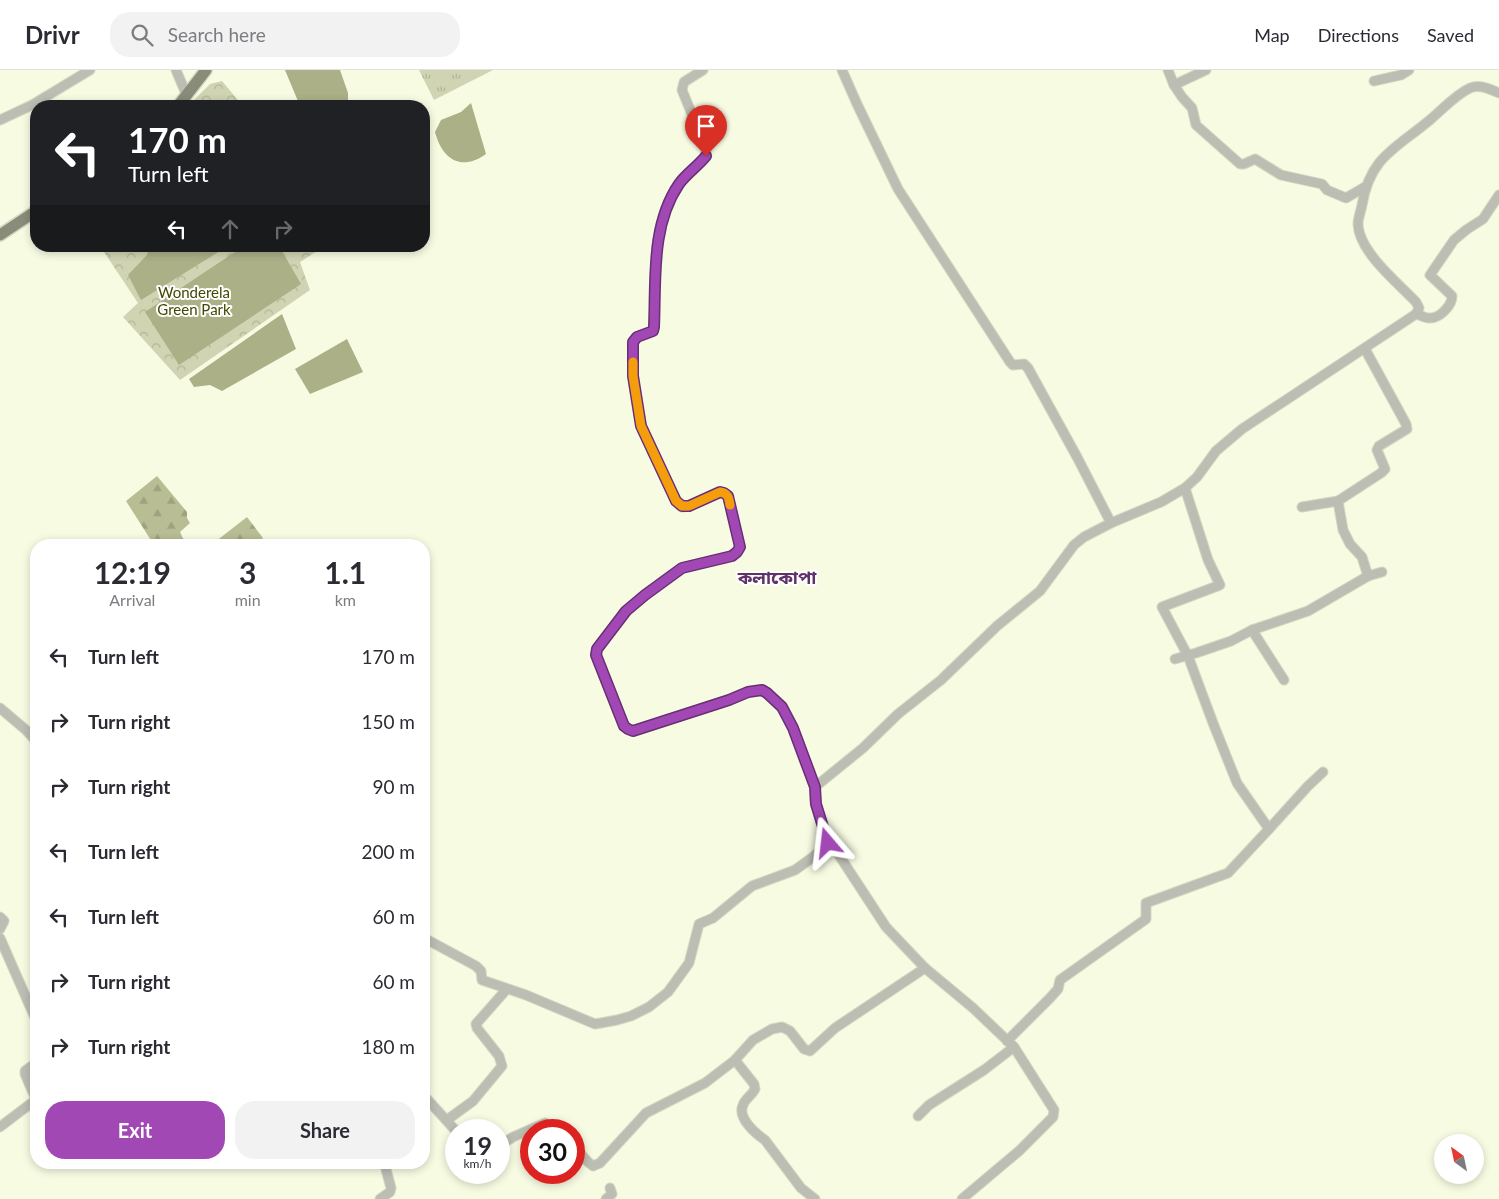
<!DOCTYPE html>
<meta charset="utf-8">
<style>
:root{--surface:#fff;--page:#f2f2f3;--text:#2b2b33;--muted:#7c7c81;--line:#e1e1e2;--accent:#a148b4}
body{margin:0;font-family:Lato,"Noto Sans Bengali",sans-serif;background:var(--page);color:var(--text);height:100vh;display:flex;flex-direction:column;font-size:19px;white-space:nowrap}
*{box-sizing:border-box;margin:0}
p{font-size:16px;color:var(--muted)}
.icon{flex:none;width:28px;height:28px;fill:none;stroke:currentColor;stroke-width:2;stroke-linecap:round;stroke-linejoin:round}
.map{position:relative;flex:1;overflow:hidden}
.details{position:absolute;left:30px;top:469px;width:400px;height:630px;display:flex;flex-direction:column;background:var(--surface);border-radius:20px;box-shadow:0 2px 8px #0003}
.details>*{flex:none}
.hud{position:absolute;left:30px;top:30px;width:400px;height:152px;border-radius:20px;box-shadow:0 2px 8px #0003;background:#202124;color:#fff;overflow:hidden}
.needle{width:32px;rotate:327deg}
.fabs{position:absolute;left:1434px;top:1064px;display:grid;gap:10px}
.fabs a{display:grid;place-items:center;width:50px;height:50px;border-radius:50%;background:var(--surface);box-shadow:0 2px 8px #0003;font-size:25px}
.speed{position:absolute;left:445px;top:1049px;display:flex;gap:10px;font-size:25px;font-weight:700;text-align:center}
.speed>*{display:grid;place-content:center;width:65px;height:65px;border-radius:50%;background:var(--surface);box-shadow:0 2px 8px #0003;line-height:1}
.speed small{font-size:12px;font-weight:400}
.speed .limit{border:8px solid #d22;background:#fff;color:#111}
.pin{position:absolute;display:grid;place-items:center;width:42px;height:42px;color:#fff;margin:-51px -21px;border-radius:50% 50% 50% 0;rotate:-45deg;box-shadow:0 0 5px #0007}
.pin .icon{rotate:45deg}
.me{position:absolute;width:55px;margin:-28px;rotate:343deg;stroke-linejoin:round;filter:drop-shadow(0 0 4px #0008)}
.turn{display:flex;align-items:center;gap:18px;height:105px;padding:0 15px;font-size:22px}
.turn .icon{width:65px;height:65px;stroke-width:2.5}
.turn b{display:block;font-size:35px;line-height:42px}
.lanes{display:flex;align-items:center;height:48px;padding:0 15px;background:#0003;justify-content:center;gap:25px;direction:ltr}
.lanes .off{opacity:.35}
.eta{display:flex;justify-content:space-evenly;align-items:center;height:85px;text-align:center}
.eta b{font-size:30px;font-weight:700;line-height:35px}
.button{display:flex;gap:10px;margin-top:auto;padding:10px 15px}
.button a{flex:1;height:58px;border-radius:20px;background:var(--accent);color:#fff;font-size:20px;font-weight:700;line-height:58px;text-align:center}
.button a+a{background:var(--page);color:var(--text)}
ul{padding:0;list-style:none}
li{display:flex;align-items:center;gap:15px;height:65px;padding:0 15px}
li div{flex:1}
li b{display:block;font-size:19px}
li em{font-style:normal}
header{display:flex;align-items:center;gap:30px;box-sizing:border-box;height:70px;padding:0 25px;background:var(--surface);border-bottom:1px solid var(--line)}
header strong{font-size:24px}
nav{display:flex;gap:28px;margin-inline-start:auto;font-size:18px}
.search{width:350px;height:45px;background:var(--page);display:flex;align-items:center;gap:12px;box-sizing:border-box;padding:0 18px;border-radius:20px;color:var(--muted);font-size:19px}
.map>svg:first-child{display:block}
.grass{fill:url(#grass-tufts)}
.forest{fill:url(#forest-firs)}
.park{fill:url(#park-crowns)}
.water{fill:#abb087}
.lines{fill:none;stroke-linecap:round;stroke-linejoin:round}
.minor-casing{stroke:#d4d8c1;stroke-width:11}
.major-casing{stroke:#d4d8c1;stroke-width:14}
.minor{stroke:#bcbdb3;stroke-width:9}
.major{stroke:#898c79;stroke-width:11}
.route-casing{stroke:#692f75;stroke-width:12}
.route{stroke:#a148b4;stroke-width:9}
.slow{stroke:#f59e0b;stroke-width:9}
.labels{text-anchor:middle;stroke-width:4;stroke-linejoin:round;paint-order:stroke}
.park-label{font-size:15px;fill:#444800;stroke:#fff}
.quarter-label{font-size:18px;font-weight:bold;fill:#5f3368;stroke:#fff}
</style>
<header>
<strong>Drivr</strong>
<div class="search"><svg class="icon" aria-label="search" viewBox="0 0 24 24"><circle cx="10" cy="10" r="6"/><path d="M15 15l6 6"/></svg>Search here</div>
<nav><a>Map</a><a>Directions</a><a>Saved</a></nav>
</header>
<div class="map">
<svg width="1499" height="1129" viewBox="0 0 1499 1129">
<defs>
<pattern id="grass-tufts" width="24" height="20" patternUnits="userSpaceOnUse" patternTransform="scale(1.25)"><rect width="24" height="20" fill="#d0d4b3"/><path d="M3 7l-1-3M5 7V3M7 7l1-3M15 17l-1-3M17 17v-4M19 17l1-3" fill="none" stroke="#b2b699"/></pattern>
<pattern id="forest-firs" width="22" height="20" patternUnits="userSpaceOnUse" patternTransform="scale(1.25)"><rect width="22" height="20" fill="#b8bd94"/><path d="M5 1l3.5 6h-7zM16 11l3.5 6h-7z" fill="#9ea27f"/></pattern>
<pattern id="park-crowns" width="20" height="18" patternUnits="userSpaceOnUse" patternTransform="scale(1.25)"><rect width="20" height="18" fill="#d0d4b3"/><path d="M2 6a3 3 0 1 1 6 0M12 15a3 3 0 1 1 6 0" fill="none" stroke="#b2b699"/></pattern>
</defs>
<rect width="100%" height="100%" fill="#f7fbe2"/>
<!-- grass -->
<path class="grass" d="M419,0H493L434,30Z"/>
<!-- forest -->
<g class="forest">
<path d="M157,406L187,442V448L190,453L180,462L186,475H154L126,431Z"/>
<path d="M247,447L263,468L255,475H211Z"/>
</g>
<!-- park -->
<g class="park">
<path d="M222,11L243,36H188L210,14Z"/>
<path d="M100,176H325L300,192L310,220L180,310L123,247L138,233Z"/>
</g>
<!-- water -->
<g class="water">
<path d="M285,0H340L348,23V36H300Z"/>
<path d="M471,33L486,84C461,102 442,89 435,62L441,50L461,42Z"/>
<path d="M149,176H228L141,230L128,205L147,185Z"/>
<path d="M244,176H279L301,214L179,295L145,242Z"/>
<path d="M282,244L296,279L222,321L210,315L194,317L189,309Z"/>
<path d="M347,269L363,302L310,324L295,299Z"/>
</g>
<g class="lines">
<defs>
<g id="minor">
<path d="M176,0L187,26"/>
<path d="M703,0L684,12L682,20L706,79V86C698,96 687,104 679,114C650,155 656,209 654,257L653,261L637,267L633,272V306L641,356L676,431L682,437L689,436L720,423H724L728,426L740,477L737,482L731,486L682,498L645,525L626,541L597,579L596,585L624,656L628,659L633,661L729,630L748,622L762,620L767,623L782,637L793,658L815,717"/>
<path d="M1168,0L1174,15L1206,0"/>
<path d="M1374,11L1401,5L1409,0"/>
<path d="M1174,15L1182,27L1192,38L1196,55L1240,94H1244L1255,89L1281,105L1322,114L1327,120L1346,128L1365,117"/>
<path d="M0,50L32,35L90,0"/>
<path d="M1416,244C1420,245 1425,248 1429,248C1439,249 1452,236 1452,226L1430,205L1454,170L1466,160L1483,149L1499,125"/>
<path d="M1185,418L1208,490L1220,515L1162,537L1188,586L1213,653L1237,713L1269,759L1308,716L1323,702"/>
<path d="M1338,431L1343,460L1350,474L1362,487L1368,506L1382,502"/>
<path d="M1302,437L1338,431L1381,403L1385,399L1377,380L1379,376L1407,359L1406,354L1365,279"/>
<path d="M1111,453L1161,432L1185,418L1197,407L1216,381L1242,359L1416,244L1419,238L1416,232C1398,213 1359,182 1358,154C1358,148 1361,141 1362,135C1370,86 1397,78 1431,49C1443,39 1455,25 1470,18C1480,14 1490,19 1499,23"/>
<path d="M1252,560L1284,610"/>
<path d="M1175,589L1196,583L1231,571L1252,560L1308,541L1368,506"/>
<path d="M0,638L26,660L36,671"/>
<path d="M0,847L4,851L0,859"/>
<path d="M0,868L36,950"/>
<path d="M424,868L476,896L481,901L482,910L526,925L595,954L617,950L631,946L649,937L668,922L689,893L699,854L713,848L752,816L795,800L813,787L828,773L815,733V717L863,678L898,644L941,610L997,556L1040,521L1074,475L1084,467L1111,453L1077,387L1028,298L1024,294L1013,295L1010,292L898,119L857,34L842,0"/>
<path d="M925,898L973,938L1014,977L1054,1040L1053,1047L1019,1081L962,1129"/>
<path d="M1007,971L1050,928L1058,919L1060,910L1146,849V833L1228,803L1269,759"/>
<path d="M735,990L754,1014L755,1019C752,1025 745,1029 743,1035C737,1048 756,1064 765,1070L801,1118L815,1129"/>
<path d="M424,1028L427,1029L456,1061"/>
<path d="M918,1046L929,1035L984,1000L1014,977"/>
<path d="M447,1050L473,1031L502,996L499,986L477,958L476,954L506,920"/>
<path d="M0,1057L34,1031L35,1027L25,1004V1001L36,993"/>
<path d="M499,1076L513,1067L545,1053L558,1060"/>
<path d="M574,1076L588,1092L593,1096L600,1093L646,1043L705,1013L735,990L753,970L772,959L782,957L790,961L804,979L810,981L835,958L925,898L886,857L833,776L828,773"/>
<path d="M380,1129L390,1122L391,1118L384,1092"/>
<path d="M606,1129L612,1124L610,1118"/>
</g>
<g id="major">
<path d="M178,36L206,0"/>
<path d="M0,165L36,141"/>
</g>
</defs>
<!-- minor casing -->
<use href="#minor" class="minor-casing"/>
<!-- major casing -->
<use href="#major" class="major-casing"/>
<!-- minor -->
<use href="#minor" class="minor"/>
<!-- major -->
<use href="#major" class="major"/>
</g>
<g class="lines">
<defs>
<path id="route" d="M706,86C698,96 686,104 679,114C651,155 656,209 654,257L653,261L637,267L633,272V306L641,356L676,431L682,436H689L720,422L724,423L728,426L740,477L737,482L732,486L682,498L645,525L626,541L597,579L596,585L624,656L628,659L633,661L729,630L748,622L762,620L767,623L782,637L793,658L815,717L816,734L828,773"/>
</defs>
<!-- route casing -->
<use href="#route" class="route-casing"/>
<!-- route -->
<use href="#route" class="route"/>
<!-- slow -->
<path class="slow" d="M633,292V306L641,356L676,431L682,436H689L720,422C728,423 729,428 730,435"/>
</g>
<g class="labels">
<!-- park labels -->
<g class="park-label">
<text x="194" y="228">Wonderela<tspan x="194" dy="17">Green Park</tspan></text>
</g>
<!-- quarter labels -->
<g class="quarter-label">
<text x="777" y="514">কলাকোপা</text>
</g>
</g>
</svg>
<div class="fabs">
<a><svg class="needle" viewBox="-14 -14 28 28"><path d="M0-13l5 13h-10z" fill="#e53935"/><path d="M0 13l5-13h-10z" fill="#7c7c81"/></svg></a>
</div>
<div class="speed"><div>19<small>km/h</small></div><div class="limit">30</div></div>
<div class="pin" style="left:706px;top:86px;background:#d93025"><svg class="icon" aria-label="arrive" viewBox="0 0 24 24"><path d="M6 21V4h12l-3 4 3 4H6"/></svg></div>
<svg class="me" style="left:828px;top:773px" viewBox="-20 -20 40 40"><path d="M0-17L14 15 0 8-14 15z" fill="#a148b4" stroke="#fff" stroke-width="4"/></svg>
<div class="hud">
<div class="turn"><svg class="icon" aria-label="left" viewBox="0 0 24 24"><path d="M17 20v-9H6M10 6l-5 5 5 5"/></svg><div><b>170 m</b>Turn left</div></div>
<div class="lanes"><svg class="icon" aria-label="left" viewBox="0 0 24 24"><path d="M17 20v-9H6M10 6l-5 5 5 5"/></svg><svg class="icon off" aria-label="ahead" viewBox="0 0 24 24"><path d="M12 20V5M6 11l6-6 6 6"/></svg><svg class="icon off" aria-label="right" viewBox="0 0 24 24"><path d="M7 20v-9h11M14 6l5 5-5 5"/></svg></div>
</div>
<section class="details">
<div class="eta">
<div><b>12:19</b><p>Arrival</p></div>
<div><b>3</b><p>min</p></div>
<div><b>1.1</b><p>km</p></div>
</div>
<ul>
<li><svg class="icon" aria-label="left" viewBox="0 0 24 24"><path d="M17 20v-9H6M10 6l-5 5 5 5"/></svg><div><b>Turn left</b></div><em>170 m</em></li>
<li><svg class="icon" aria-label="right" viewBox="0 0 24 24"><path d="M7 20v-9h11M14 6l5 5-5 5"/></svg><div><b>Turn right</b></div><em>150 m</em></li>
<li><svg class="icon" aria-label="right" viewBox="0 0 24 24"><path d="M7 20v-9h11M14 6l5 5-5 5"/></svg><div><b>Turn right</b></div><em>90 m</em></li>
<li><svg class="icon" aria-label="left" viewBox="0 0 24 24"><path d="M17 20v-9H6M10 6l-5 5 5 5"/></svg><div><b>Turn left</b></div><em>200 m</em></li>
<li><svg class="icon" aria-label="left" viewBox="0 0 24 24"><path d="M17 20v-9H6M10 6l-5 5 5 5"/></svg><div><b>Turn left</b></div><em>60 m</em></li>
<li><svg class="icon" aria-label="right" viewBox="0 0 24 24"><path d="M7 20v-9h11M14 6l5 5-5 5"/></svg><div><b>Turn right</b></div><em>60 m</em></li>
<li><svg class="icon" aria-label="right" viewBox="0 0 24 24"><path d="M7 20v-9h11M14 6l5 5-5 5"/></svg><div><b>Turn right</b></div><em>180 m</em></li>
</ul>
<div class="button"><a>Exit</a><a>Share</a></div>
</section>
</div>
